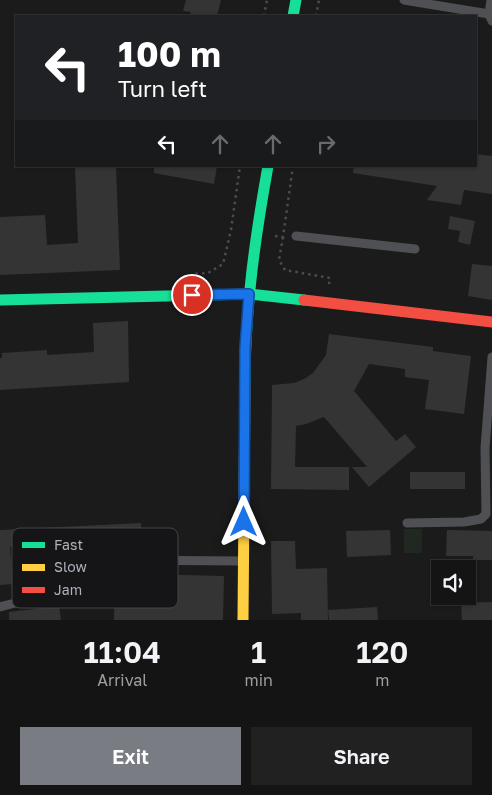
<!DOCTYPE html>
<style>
:root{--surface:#141414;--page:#212122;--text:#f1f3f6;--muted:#9d9ea0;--line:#333334;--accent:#7a7c83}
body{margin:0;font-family:"Golos Text",sans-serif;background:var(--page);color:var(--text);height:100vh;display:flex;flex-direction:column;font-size:19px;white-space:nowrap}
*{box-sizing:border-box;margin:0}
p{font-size:16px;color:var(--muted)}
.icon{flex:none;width:28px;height:28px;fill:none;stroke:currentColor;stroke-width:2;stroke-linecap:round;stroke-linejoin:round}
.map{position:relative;height:620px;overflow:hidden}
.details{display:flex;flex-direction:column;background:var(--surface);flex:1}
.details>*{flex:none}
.top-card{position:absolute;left:15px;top:15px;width:462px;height:152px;border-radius:0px;box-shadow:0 1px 4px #0004,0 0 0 1px var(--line);background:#202124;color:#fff;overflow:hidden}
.buttons{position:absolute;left:431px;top:560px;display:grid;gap:10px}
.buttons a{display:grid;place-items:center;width:45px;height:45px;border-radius:0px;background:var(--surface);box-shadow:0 1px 4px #0004,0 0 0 1px var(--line);font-size:25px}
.pin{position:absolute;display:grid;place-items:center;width:42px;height:42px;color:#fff;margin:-21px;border:2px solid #fff;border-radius:50%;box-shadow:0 1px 5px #0007}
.me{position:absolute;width:55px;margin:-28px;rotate:0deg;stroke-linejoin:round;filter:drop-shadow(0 0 4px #0008)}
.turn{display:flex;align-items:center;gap:18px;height:105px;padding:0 20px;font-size:22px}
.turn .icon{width:65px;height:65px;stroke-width:2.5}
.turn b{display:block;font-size:35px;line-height:42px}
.lanes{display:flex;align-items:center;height:48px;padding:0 20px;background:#0003;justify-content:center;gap:25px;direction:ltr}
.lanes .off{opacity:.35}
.eta{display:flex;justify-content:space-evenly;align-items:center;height:85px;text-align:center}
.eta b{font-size:30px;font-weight:600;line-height:35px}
.action{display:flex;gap:10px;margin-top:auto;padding:10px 20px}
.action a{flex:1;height:58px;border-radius:0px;background:var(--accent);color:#fff;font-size:20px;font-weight:600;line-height:58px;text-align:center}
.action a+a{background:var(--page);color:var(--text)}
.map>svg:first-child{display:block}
.green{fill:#212821}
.building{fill:#343435}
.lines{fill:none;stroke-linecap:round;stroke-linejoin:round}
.path{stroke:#4b4c4f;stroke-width:2.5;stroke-dasharray:2.5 4;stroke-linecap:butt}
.lane{stroke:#4f5054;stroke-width:9}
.fast{stroke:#16e098;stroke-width:11}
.slow{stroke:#ffcf43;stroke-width:11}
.jam{stroke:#f24e42;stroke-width:11}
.route-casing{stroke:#114b97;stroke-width:12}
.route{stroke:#1a73e8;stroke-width:9}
.key{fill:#151517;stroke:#434448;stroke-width:1}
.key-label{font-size:14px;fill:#adb1bb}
</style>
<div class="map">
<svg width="492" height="620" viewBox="0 0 492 620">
<rect width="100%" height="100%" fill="#1b1b1b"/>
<!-- green -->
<rect class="green" x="404" y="529" width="18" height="24"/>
<!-- building -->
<g class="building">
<path d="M186,0H221L217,16H190L191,12L183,11Z"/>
<path d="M476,154L492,156V194L464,190L461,205L427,200L437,186L353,173L354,166H476Z"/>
<path d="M94,166H116L120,270L0,275V217L45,215L47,245L78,243L75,168Z"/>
<path d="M154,166H217L214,184L154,173Z"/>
<path d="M450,216L475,221L470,245L458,242L460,231L448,229Z"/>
<path d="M472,264L492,266V300L468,296Z"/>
<path d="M128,321L129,382L0,390V358H2V353L47,350V355L94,352L93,323Z"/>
<path d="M329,334L433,347V351L471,356L464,414L425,409L429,380L405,377V369L369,364L354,391L396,441L405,434L416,447L369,487L352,467H367L324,417L306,424L296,426L295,467H349V490L271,489L272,385L294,383L304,379L313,373L326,355Z"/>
<rect x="410" y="472" width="55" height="17"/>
<path d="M141,523L142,554L70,556V545L10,547L13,584L0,585V530Z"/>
<path d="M390,530L391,555L347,557L346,531Z"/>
<path d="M447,530L492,531V560H473V556H446Z"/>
<path d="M271,541H295L296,569L327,568L328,620H301V613L272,614Z"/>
<path d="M115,566H142V574L224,576L223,620H114Z"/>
<path d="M492,602V620H462L461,603Z"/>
<path d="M59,606L61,620H9V612Z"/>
<path d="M377,607L378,620H329L328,610Z"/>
</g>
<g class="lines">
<!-- path -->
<g class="path">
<path d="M264,16L267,0"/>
<path d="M316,16L319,0"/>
<path d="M275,236L283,237L293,166"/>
<path d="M283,237L279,260L285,270L330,278L329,284"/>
<path d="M192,277V274L208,273L223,264L231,230L240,166"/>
</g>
<!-- lane -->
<g class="lane">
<path d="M404,0L489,14"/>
<path d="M491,0L489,14L492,21"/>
<path d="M296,236L415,249"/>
<path d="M407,523L464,522L481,519L486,514L485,448L492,357"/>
<path d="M96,577L100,563L110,560L241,561"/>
<path d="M0,607L42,596"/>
</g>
<!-- fast -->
<g class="fast">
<path d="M293,16L296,0"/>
<path d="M0,300L249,294L304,300"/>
<path d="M245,383C245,309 255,238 268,166"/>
</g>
<!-- slow -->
<path class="slow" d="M243,620L245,383"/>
<!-- jam -->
<path class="jam" d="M304,300L492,322"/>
</g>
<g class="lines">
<defs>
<path id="route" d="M192,295L249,294L245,348L244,522"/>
</defs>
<!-- route casing -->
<use href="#route" class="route-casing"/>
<!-- route -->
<use href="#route" class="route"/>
</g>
<!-- legend -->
<rect x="12" y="528" width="166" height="80" rx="8" class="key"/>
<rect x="22" y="542" width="23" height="6" fill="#16e098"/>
<rect x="22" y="564" width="23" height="7" fill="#ffcf43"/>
<rect x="22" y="587" width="23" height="6" fill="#f24e42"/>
<g class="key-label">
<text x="54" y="550">Fast</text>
<text x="54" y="572">Slow</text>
<text x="54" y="595">Jam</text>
</g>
</svg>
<div class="buttons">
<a><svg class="icon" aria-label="sound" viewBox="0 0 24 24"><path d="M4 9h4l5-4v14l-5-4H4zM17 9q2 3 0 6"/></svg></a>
</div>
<div class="pin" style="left:192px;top:295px;background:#d93025"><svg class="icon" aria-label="arrive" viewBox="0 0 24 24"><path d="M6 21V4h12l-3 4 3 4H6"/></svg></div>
<svg class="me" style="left:244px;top:522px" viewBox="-20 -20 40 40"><path d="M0-17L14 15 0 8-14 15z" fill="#1a73e8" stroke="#fff" stroke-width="4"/></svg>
<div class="top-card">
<div class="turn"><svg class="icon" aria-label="left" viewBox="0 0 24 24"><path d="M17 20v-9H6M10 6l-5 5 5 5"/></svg><div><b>100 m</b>Turn left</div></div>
<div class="lanes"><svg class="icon" aria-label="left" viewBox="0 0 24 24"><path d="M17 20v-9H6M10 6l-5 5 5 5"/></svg><svg class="icon off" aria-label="ahead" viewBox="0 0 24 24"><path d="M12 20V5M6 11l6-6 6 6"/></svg><svg class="icon off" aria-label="ahead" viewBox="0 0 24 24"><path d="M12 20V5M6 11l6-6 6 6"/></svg><svg class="icon off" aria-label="right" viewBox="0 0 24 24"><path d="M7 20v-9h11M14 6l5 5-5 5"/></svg></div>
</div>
</div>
<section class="details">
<div class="eta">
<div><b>11:04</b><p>Arrival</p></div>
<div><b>1</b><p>min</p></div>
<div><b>120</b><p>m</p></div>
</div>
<div class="action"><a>Exit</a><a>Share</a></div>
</section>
